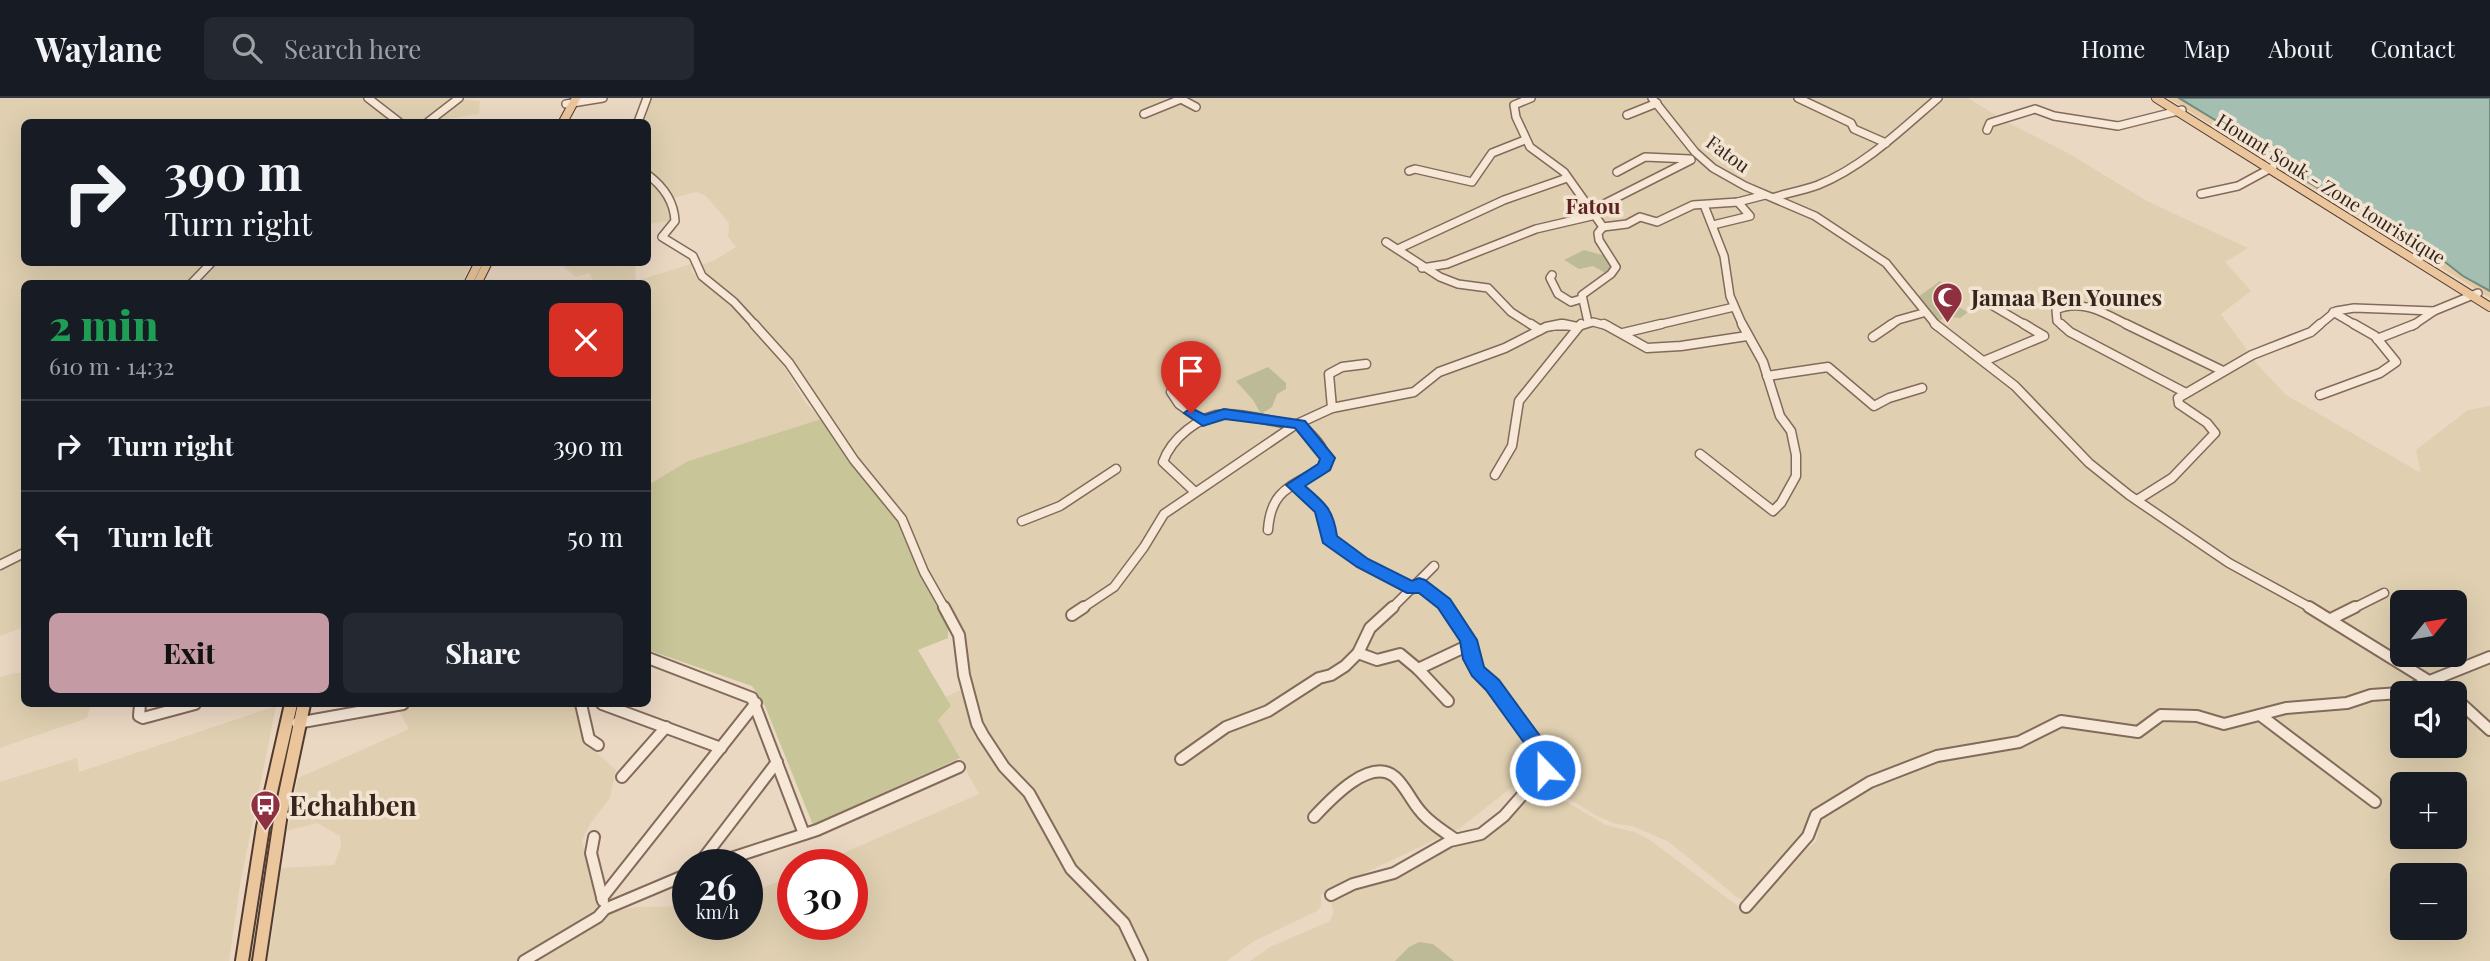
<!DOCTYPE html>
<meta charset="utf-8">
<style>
:root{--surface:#171b24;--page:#242831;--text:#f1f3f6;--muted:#9ea1a6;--line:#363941;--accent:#c49ba4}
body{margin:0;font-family:"Playfair Display",serif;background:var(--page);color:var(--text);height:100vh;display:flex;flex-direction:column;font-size:26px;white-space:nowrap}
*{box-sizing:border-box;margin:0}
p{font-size:23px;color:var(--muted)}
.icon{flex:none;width:38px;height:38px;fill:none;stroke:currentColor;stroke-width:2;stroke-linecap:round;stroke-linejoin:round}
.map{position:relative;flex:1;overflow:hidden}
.panel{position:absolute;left:21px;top:182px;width:630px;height:427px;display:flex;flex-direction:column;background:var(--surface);border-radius:10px;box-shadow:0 7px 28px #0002}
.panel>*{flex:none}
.hud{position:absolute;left:21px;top:21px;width:630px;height:147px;border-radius:10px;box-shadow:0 7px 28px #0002;background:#171b24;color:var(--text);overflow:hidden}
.needle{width:46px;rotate:60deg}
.fabs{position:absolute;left:2390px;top:492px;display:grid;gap:14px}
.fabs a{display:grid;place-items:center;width:77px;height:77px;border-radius:10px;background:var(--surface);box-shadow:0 7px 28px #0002;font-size:35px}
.speed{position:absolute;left:672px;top:751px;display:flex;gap:14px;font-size:35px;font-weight:700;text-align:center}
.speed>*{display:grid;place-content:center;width:91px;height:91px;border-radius:50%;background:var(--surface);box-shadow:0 7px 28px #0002;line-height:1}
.speed small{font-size:18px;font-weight:400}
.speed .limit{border:10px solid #d22;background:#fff;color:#111}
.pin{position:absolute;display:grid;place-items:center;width:60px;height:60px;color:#fff;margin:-72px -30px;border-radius:50% 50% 50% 0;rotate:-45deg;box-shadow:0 0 7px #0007}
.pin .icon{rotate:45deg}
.me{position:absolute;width:77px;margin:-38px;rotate:338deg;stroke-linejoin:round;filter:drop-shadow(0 0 5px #0008)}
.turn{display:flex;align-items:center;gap:24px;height:147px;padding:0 28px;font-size:32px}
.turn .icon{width:91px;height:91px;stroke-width:2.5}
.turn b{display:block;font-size:49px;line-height:60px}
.round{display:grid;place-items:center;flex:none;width:74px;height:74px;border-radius:10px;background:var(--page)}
.overview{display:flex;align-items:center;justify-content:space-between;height:119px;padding:0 28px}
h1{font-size:42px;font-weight:800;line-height:52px;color:#1e9e55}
.action{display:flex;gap:14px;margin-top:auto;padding:14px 28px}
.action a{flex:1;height:80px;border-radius:10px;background:var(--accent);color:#111;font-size:28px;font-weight:800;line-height:80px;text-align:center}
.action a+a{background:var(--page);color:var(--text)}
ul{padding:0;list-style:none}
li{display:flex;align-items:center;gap:21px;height:91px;padding:0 28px;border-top:2px solid var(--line)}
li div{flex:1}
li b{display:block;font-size:26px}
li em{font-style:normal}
header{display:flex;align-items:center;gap:42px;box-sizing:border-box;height:98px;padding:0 35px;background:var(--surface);border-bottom:2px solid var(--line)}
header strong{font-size:33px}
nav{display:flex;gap:38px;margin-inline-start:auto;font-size:24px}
.search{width:490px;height:63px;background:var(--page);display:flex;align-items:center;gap:18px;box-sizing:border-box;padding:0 24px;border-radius:10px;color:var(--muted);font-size:26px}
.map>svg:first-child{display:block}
.farmland{fill:#e0d0b1;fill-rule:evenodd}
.green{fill:#c8c598}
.sand{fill:#e5c8a2}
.cemetery{fill:#bdbb97}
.water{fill:#a5beb2;stroke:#6d8b7e;stroke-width:2}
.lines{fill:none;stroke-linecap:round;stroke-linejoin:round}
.minor-far2-casing{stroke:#836a5b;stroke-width:10}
.minor-far1-casing{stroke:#836a5b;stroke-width:11}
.minor-casing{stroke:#836a5b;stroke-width:14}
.major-far1-casing{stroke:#513a2f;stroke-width:10}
.major-casing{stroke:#513a2f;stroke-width:16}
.minor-far2{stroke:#f6e7d6;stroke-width:7}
.minor-far1{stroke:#f6e7d6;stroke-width:8}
.minor{stroke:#f6e7d6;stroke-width:10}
.major-far1{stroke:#ebc69d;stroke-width:8}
.major{stroke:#ebc69d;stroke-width:12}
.route{fill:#1a73e8;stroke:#114b97;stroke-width:2}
.labels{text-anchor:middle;stroke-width:7;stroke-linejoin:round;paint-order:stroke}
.far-street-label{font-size:19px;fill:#34251e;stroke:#f3e4d2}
.far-quarter-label{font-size:21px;font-weight:bold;fill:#5e2321;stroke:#f3e4d2}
.poi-label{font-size:23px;font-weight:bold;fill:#34251e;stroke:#f3e4d2;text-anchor:start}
.near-poi-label{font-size:28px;font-weight:bold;fill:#34251e;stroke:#f3e4d2;text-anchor:start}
</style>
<header>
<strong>Waylane</strong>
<div class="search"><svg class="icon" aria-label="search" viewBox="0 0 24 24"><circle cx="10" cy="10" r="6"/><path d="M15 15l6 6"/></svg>Search here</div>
<nav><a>Home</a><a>Map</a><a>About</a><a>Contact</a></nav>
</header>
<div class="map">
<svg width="2490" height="863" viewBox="0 0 2490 863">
<rect width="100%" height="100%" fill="#ebd8c3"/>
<!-- farmland -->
<g class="farmland">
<path d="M0,0H453L480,3L479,16L429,24H24V164L472,165L461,186H24V529L0,538Z"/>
<path d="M649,0H1968L2007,24L2068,55L2147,103L2248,150L2225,164L2251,193L2221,216L2257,266L2286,297L2421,375L2416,352L2468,312L2490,308V556L2400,593L2227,623L2163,613L2150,618L2140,631L2057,620L2015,642L1939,655L1819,713L1813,733L1745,802L1738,800L1669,744L1632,728L1616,726L1595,717L1529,676L1460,730L1329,792L1321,797V808L1317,813L1254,843L1227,863H537L612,814L636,809L688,808V826H747V796L793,778V826H852V766H818L979,696L938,622L951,608L945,599L961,592L965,563L906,418L853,358L792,264L701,174V167L715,162L736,149L728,139L729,125L706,98L696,94L673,100L669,92L648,74V24H640ZM2403,504H2455V556H2403Z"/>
<path d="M648,83L663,94L669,109L671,123L648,126Z"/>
<path d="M559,165H635L636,183L691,166L692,174L739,215L771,252L785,270L805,304L821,321L688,363L648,387V186L595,185L589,175L576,179Z"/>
<path d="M2490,562V623L2447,588L2445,583Z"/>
<path d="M14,575H24V606H91L87,620L0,650V579Z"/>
<path d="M2403,598V648H2455V604L2490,638V863H1250L1270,849L1330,823L1334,814L1331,805L1334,798L1342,792L1377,785L1399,777L1445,749L1481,740L1495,732L1536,689L1543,690L1606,727L1635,734L1650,742L1747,815L1795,759L1816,744L1821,720L1873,687L1951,658L2061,626L2104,630L2141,639L2160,619L2211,623L2287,614L2342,611L2374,601ZM2403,686H2455V738H2403ZM2403,777H2455V830H2403Z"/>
<path d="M409,606H576L588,647L616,672L610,700L590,726L582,743L598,811L516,863H268L281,770L334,767L341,749L340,738L317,725L287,733L298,680L409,631L397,610Z"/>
<path d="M276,608L240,787L229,863H0V684L77,660L79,674Z"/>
</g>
<!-- green -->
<path class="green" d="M821,321L903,431L948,531V540L918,552L951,608L938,622L960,660L813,727L765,608L752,588L648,552V387L688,363Z"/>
<!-- sand -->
<path class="sand" d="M2168,0H2179L2214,20L2362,116L2436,157L2463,178L2490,193V200Z"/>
<!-- cemetery -->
<g class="cemetery">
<path d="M1584,152L1606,158L1613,167L1607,176L1593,168L1579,171L1564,162Z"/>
<path d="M1940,183L1960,195L1949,204L1968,214L1960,220L1949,219L1937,223L1918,199Z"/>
<path d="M1268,269L1286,285V291L1277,296L1272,309L1261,316L1253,302L1236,283Z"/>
<path d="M1419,844L1433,846L1454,863H1395L1409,849Z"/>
</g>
<!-- water -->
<path class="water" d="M2179,0H2490V193L2463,178L2436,157L2405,142L2303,81L2261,50Z"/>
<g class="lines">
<defs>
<g id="minor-far2">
<path d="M368,0L399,24"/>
<path d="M1179,0L1196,9"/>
<path d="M1531,0L1514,7L1516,19L1530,49L1564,74L1603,129"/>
<path d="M1652,0L1695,54L1713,70L1745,88L1815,118L1886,165L1937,228"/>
<path d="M1798,0L1851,25L1854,31L1886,45"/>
<path d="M566,6L603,0"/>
<path d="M1144,16L1181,1"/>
<path d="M1627,17L1657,5"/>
<path d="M428,24L459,0"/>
<path d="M638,24L647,0"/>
<path d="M1987,32L1990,25L2035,11L2054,18L2118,28L2182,12"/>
<path d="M1409,73L1415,71L1472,84L1492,55L1525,42"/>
<path d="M1617,74L1645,59L1690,61"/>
<path d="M648,77C664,89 674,103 675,123L662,139L693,158L702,178L734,204L756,228"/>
<path d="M2201,96L2238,88L2273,69"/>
<path d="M1775,99C1789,95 1804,92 1818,87C1863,69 1901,32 1938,0"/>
<path d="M1704,107L1724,158L1730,198L1743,228"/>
<path d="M1592,112L1691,62"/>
<path d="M1713,127L1750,118L1738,104"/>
<path d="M1603,129L1627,126L1640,119L1657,124L1693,107L1738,104L1765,97"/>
<path d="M1386,144L1440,179L1458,186L1488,190L1511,214L1533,228"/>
<path d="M1400,150L1504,102L1567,80"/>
<path d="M1422,170L1447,166L1536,131L1596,117"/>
<path d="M1552,177L1550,180L1558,196L1571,204L1581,201"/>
<path d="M191,186L212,164"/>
<path d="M2005,199L1993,208L2027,228"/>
<path d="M2333,214L2357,228"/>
<path d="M1588,224L1582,197L1611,176L1616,169L1599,142L1598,135L1603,129"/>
<path d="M1552,228H1571"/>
<path d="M1580,228L1593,224L1608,228"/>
<path d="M1653,228L1734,209"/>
<path d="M1889,228L1898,222L1923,215"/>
<path d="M2063,228L2057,223L2056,212C2082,200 2106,216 2130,228"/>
<path d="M2318,228L2336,213L2354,210L2434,213L2478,195"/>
<path d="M2412,228L2434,213"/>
</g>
<g id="minor-far1">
<path d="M754,226L789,265L854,362L902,421L924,474L945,511"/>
<path d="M1531,226L1540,232"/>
<path d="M1563,226L1577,229"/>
<path d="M1604,226L1647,250L1681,248L1747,238"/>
<path d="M1935,226L2015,288L2089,365L2129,397L2229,465L2313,511"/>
<path d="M2061,226L2070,234L2186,295"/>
<path d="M2126,226L2223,273"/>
<path d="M1623,235L1661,226"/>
<path d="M1873,239L1892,226"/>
<path d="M2377,241L2415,226"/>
<path d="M1984,263L2044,238L2024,226"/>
<path d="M1767,278L1828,269L1874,308L1889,300L1922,290"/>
<path d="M1171,294L1179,306L1203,323"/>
<path d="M2320,297L2380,275L2396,264L2375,238L2354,226"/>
<path d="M1332,310L1329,276L1342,269L1366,266"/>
<path d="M1700,356L1773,413L1781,405L1796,378V357L1791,333L1780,318L1763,264L1742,226"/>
<path d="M1495,377L1512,348L1519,303L1581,226"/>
<path d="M1294,387C1316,406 1325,411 1329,441L1362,465L1413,491"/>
<path d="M1195,394L1163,364C1171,341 1199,317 1225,316C1247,316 1273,324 1295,327"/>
<path d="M2137,402L2172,380L2215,335L2207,325L2179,306L2178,300L2252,257L2311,234L2320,226"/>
<path d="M1022,423L1060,408L1116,371"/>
<path d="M1268,432C1271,390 1292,389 1324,369C1329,350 1312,338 1300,326"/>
<path d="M0,467L24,455"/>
<path d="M1419,486L1448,511"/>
<path d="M1081,511L1114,489L1144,449L1164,416L1295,327L1332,310L1414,294L1439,274L1505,250L1546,229L1561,226"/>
<path d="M1391,511L1434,468"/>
<path d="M2352,511L2384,495"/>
</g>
<g id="minor">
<path d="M944,509L959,537L964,577L977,626L983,637L1004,669L1029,695L1071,771L1124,825L1142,863"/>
<path d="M2309,509L2448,595"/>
<path d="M1072,517L1084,509"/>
<path d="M2331,521L2355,509"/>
<path d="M1358,555L1377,562L1400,556L1418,571L1469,547"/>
<path d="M648,560L752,600L804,736"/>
<path d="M1418,571L1448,603"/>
<path d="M2455,600L2490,632"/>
<path d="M140,606L139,618L143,620L195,606"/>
<path d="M581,606L589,641L598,647"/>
<path d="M602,606L721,650"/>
<path d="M2260,617L2375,704"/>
<path d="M297,625L403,606"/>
<path d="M1181,661L1226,629L1268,613L1319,580L1331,577L1345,568L1358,555L1370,530L1393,509"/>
<path d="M622,679L666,629"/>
<path d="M1314,719C1330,702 1370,658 1395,679C1406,689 1411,703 1421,714C1430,725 1443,733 1455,741"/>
<path d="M594,739L591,755L603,803"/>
<path d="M699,766L777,664"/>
<path d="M713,766L817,732L959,669"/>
<path d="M1331,797L1353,786L1394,775L1450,743L1481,736L1504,718L1548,668L1542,654L1507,605L1475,568L1468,542L1446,509"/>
<path d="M602,800L756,605"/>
<path d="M1746,809L1808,738L1816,717L1870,684L1937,658L2019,644L2061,623L2138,634L2161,617L2197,618L2224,626L2286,610L2347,605L2371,597L2400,595L2490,559"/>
<path d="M524,863L598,819L605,811L688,776"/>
</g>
<g id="major-far1">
<path d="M2156,0L2490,209"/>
<path d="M563,24L576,0"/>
<path d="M468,186L479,164"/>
<path d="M477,186L488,164"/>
</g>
<g id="major">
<path d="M242,863L263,729L291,606"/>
<path d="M259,863L281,715L304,606"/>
</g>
</defs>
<!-- minor-far2 casing -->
<use href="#minor-far2" class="minor-far2-casing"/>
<!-- minor-far1 casing -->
<use href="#minor-far1" class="minor-far1-casing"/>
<!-- minor casing -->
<use href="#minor" class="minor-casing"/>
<!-- major-far1 casing -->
<use href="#major-far1" class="major-far1-casing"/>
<!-- major casing -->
<use href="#major" class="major-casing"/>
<!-- minor-far2 -->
<use href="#minor-far2" class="minor-far2"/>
<!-- minor-far1 -->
<use href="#minor-far1" class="minor-far1"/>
<!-- minor -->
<use href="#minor" class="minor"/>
<!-- major-far1 -->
<use href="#major-far1" class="major-far1"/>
<!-- major -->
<use href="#major" class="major"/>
</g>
<!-- route -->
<path class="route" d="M1191,310L1205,317L1224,311L1305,323L1335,360L1330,372L1305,388C1325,405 1333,411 1337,438L1368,461L1412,483L1419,480L1425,482L1450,501L1477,542L1484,569L1499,582L1554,657L1556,662L1552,678L1545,680L1538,678L1536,672L1538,664L1486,592L1472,578L1463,561L1460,543L1438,510L1419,495H1407L1357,469L1323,445L1315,414L1286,387L1318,366L1320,361L1295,330L1225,321L1203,328L1184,315Z"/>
<!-- icons -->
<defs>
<symbol id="mosque-pin" viewBox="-11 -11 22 30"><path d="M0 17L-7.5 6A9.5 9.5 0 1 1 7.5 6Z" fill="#8e3040" stroke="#f3e4d2"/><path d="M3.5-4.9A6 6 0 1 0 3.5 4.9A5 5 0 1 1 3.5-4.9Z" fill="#fff"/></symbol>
<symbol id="bus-pin" viewBox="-11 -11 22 30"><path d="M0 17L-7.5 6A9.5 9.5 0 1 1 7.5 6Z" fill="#8e3040" stroke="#f3e4d2"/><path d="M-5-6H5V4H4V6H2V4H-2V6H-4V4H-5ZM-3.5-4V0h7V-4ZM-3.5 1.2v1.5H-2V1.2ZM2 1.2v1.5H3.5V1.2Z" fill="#fff"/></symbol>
</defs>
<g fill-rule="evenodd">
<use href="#mosque-pin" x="1930" y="182" width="35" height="47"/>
<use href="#bus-pin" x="248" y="690" width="35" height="47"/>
</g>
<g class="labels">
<!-- far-street labels -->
<g class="far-street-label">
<text transform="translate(1728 56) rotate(36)" y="7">Fatou</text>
<text transform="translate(2331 91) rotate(32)" y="7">Houmt Souk - Zone touristique</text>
</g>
<!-- far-quarter labels -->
<g class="far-quarter-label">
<text x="1593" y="116">Fatou</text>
</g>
<!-- poi labels -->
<g class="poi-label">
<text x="1971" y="208">Jamaa Ben Younes</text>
</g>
<!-- near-poi labels -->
<g class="near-poi-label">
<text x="289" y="718">Echahben</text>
</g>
</g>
</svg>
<div class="fabs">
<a><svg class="needle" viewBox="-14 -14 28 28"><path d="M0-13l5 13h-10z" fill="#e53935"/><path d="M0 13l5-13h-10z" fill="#9ea1a6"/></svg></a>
<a><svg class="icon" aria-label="sound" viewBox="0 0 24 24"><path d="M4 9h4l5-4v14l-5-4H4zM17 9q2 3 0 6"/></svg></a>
<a>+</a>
<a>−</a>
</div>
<div class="speed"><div>26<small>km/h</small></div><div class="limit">30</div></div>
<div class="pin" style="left:1191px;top:315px;background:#d93025"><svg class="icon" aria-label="arrive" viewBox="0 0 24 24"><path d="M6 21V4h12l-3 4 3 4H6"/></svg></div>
<svg class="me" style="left:1545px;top:672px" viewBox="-20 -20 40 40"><circle r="17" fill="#1a73e8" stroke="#fff" stroke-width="3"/><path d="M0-11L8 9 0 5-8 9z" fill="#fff"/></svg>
<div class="hud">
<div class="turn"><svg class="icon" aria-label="right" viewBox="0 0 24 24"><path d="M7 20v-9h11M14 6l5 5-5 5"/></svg><div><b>390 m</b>Turn right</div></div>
</div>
<section class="panel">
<div class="overview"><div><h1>2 min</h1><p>610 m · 14:32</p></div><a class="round" style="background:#d93025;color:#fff"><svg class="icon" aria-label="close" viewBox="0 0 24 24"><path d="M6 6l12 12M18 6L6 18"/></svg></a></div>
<ul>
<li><svg class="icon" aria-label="right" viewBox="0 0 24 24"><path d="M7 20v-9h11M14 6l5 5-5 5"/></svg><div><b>Turn right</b></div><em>390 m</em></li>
<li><svg class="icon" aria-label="left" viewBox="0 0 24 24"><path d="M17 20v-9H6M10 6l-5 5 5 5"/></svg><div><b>Turn left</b></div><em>50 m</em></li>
</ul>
<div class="action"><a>Exit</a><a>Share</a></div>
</section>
</div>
